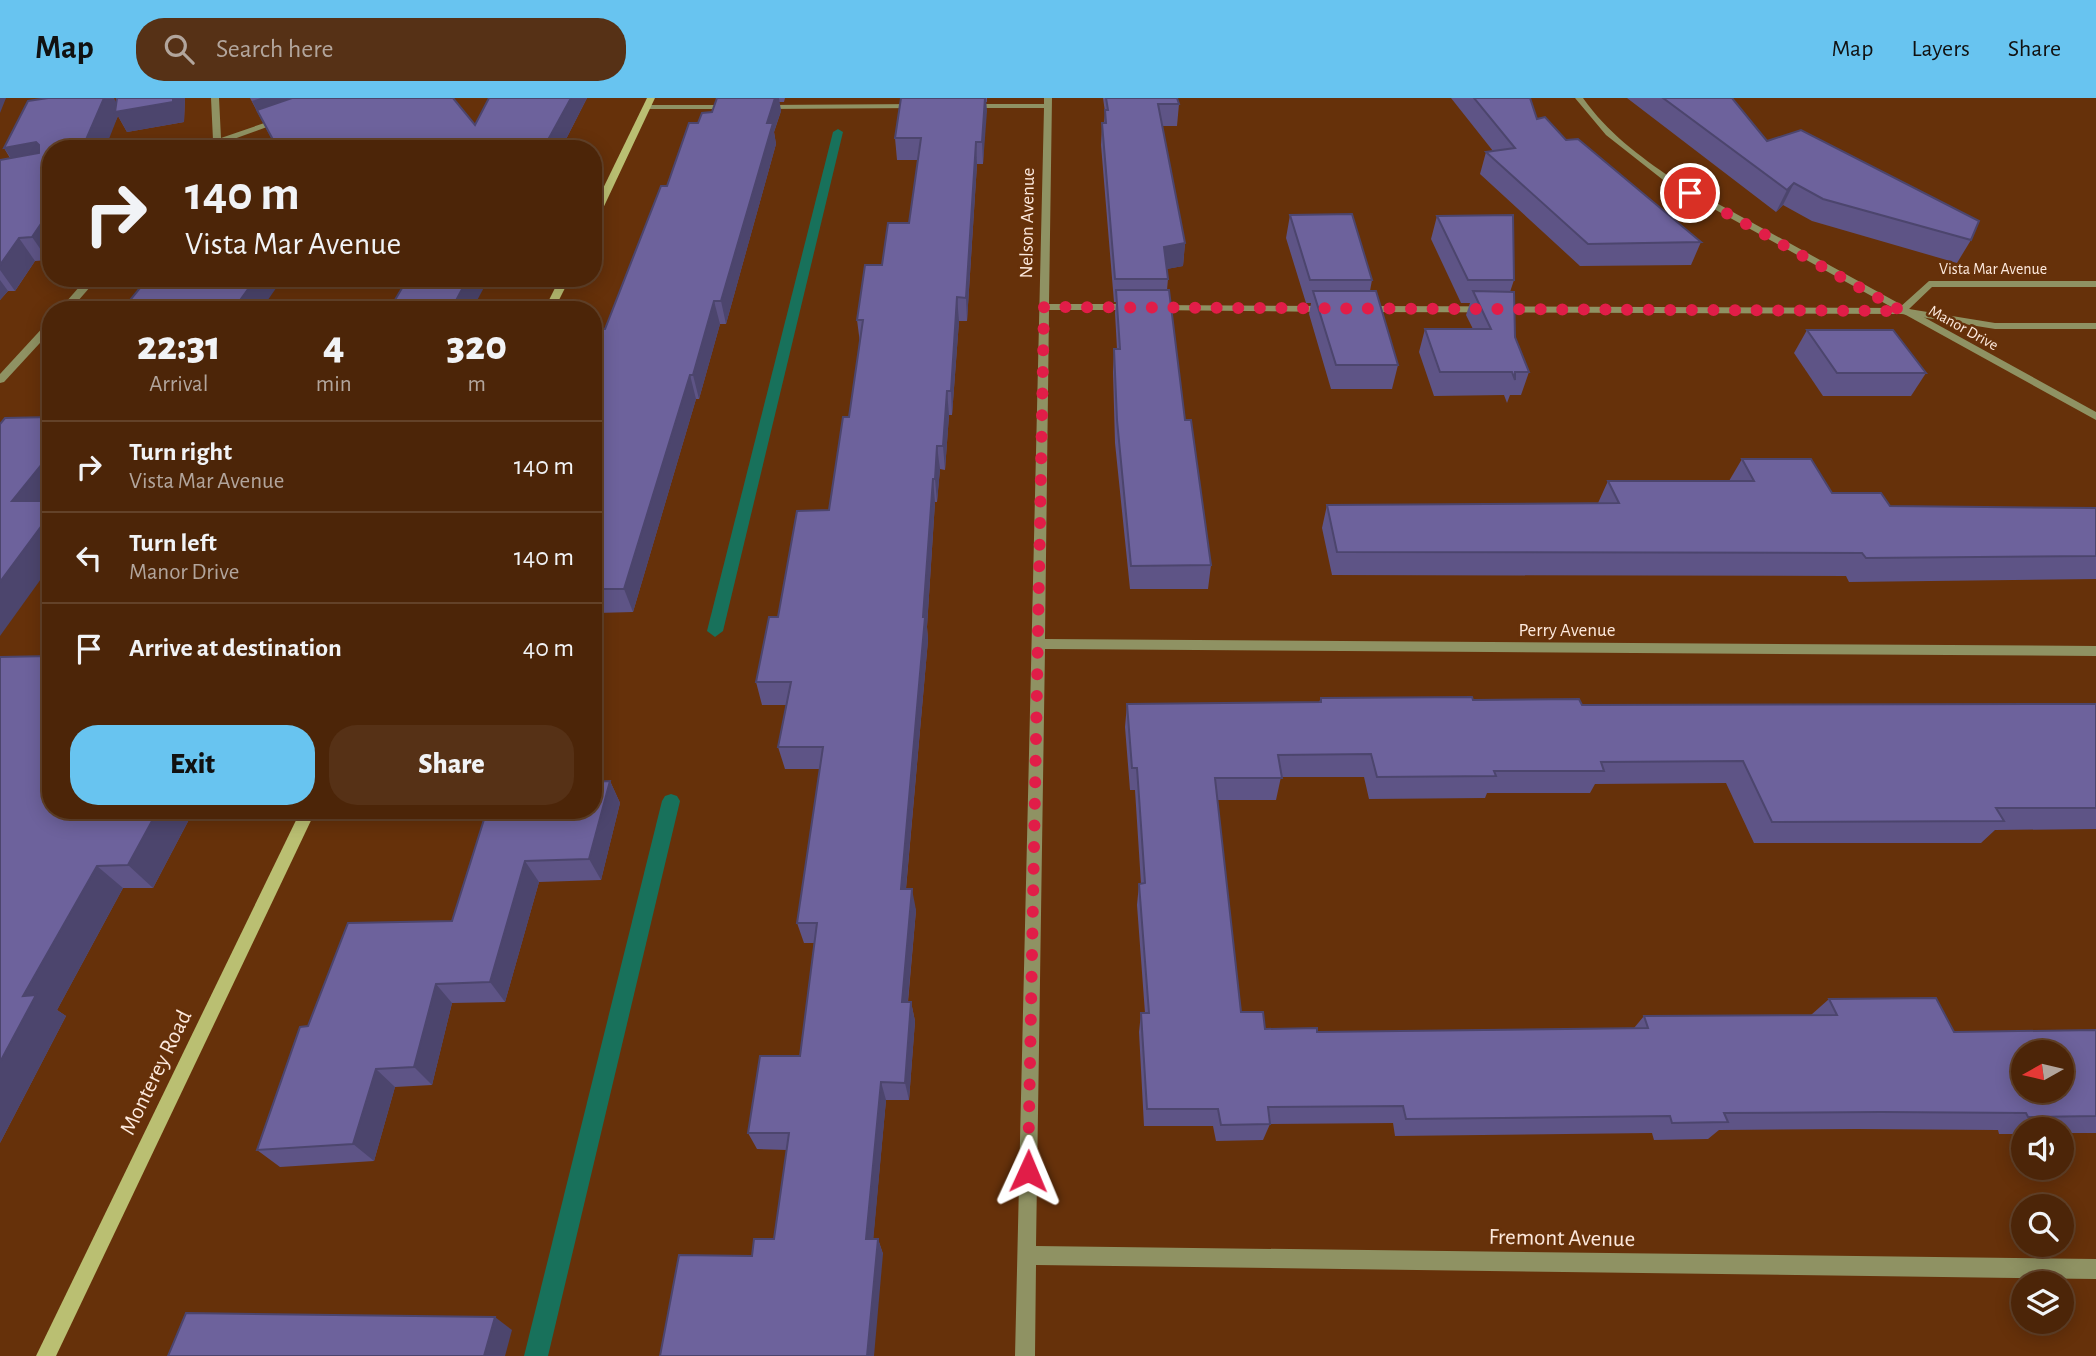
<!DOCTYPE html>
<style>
:root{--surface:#4c2508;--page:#563116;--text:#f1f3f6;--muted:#b2a59c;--line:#634229;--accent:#68c4f0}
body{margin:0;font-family:"Alegreya Sans",sans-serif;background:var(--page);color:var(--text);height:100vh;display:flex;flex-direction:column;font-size:26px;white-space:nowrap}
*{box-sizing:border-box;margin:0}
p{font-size:23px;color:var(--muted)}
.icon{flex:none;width:38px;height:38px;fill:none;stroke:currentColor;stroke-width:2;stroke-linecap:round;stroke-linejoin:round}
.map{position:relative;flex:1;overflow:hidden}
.side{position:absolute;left:42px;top:203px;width:560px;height:518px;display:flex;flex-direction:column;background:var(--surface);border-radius:28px;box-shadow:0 4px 18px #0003,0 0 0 2px var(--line)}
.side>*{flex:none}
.banner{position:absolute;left:42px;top:42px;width:560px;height:147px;border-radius:28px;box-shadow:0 4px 18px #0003,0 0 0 2px var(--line);background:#4c2508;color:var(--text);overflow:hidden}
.needle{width:46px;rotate:262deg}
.tools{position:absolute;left:2011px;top:942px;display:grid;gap:14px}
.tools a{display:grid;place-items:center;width:63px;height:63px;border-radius:50%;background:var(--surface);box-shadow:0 4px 18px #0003,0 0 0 2px var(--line);font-size:35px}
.pin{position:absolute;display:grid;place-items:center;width:60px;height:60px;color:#fff;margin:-30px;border:4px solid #fff;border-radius:50%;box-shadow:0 2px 7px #0007}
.me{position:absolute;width:77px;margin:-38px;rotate:1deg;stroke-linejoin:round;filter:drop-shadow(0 0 5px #0008)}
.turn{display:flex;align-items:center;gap:24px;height:147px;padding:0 28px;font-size:32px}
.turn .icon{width:91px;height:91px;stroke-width:2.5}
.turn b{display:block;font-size:49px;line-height:60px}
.eta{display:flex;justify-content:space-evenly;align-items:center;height:119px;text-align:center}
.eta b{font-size:42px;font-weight:800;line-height:49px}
.button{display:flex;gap:14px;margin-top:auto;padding:14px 28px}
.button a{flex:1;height:80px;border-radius:28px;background:var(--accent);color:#111;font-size:28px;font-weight:800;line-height:80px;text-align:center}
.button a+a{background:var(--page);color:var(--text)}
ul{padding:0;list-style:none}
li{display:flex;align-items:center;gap:21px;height:91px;padding:0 28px;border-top:2px solid var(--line)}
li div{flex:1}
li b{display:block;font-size:26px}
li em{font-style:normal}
header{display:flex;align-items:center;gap:42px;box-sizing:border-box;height:98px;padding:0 35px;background:var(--accent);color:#111}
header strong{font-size:33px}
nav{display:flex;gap:38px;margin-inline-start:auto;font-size:24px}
.search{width:490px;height:63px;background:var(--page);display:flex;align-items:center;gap:18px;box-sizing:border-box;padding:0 24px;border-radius:28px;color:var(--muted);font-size:26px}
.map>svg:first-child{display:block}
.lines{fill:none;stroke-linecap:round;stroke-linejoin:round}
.stream{fill:#18715b;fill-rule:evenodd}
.minor{fill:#8f9263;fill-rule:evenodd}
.tertiary{fill:#8f9263;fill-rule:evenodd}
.secondary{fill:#babf72;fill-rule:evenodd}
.wall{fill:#5e5486}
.shaded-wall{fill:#4c456d}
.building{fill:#6d629c;stroke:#4c456d;stroke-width:2;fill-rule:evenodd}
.route{stroke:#e11d48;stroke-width:12;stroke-dasharray:0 21.6}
.labels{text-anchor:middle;stroke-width:5;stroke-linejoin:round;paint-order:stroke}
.far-street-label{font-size:16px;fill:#fde9dd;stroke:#66310a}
.street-label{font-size:19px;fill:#fde9dd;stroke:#66310a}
.near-street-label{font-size:23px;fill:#fde9dd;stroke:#66310a}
</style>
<header>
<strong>Map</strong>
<div class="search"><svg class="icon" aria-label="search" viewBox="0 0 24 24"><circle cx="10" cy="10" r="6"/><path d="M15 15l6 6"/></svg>Search here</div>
<nav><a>Map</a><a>Layers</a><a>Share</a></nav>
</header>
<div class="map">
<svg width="2096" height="1258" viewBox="0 0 2096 1258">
<rect width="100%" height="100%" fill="#66310a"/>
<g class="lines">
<!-- stream -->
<g class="stream">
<path d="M838,31L843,34L723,533L715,539L707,533L833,34Z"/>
<path d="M671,696L677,698L680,703L548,1258H524L662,703L665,698Z"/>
</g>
<!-- minor -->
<g class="minor">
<path d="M211,0H219L221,40L279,20L286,22L220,46L216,51H208L209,48L172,51L213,42Z"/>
<path d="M1044,0H1052L1049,206H1133L1138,209L1133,212H1049L1045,541L2096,548V558L1045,551L1036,1148L2096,1161V1181L1036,1167L1035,1258H1015L1044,10H967L963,8L967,6H1044Z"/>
<path d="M919,6L923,8L922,10L764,11L760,9L764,7Z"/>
<path d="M647,7H733L737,9L733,11H644V7Z"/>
<path d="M87,180H98L70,212H59Z"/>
<path d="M1929,183H2096V189H1932L1909,211L1995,225H2096V231H1995L1902,216L1363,214L1358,211L1363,208L1899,210Z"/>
<path d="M1153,207L1329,208L1334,211L1329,214L1149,212V208Z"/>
<path d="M51,224V233L4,284L0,285V276L47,225Z"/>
</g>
<!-- tertiary -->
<path class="tertiary" d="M1575,0H1583C1607,34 1639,58 1673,81L2096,314V322L1667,85L1606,37Z"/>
<!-- secondary -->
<g class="secondary">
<path d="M647,0H655L598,121L593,124V111Z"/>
<path d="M560,180H570L554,212H544Z"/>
<path d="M301,712H316L56,1258H36Z"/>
</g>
</g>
<!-- wall -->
<g class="wall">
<path d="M117,0H185L184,24L127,34L118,18L48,162L35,163L15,193H8L0,202V62L10,60L4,50L116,5Z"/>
<path d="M250,0H453L475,27L489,0H587L561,51H277Z"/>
<path d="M717,0H785L784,4H779L781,13L774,34L776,46L726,226H720L699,301H696L633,514L597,515L593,526V247L605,231L667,88L698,25L712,14Z"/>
<path d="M901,0H987V4H986L983,66H977L967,223H959L952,317H949L945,372L940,371L937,404H935L927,529L928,542L906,791L916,812L908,904H911L915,923L909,1002H886L873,1141H878L883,1156L752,1158L774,1141L787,1052L757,1051L748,1035L800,958L814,845H804L797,825L820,671H785L778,649L786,607H762L756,584L778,519L829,412L849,319L860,245L857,222L882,167L909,125L918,62H897L895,40Z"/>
<path d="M1103,0H1177L1179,6L1177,28H1162L1185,145L1183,168L1166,171L1168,181L1167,192L1185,322L1211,467L1208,491H1130L1115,345L1113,274L1114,251H1117L1115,215L1116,204H1114L1101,47L1102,25H1104L1105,14Z"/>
<path d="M1451,0H1530L1537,21L1701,144L1691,167L1580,168L1480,76L1486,54L1493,53Z"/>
<path d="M1627,0H1732L1767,43L1971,142L1957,165L1812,123L1783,107L1776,114Z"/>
<path d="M1290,117L1372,182L1370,193L1398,267L1392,291H1331L1309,216L1311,205H1306L1286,140Z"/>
<path d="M1437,118L1514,182L1510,194L1515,239L1529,274L1521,297H1510L1507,305L1504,297L1434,298L1419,254L1425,231H1473L1466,217L1470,205H1461L1431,141Z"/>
<path d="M1807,232L1926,275L1911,298H1823L1794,255Z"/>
<path d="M1742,361L1832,395L1890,408L2096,410V481L1849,484L1846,478L1332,477L1322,430L1327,407L1598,405L1608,383H1729Z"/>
<path d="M1321,600L1473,602L1582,607L2096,606V731L1995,732L1981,745H1754L1726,685L1595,686L1590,695H1487L1485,700L1369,701L1364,679H1281L1276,702H1217L1241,914L1265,931L1317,934L1634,930L1644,918L1811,917L1829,901L1954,934L2096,932V1035H2062V1031H2023V1036H1999L1998,1032L1857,1031L1719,1032L1708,1041L1654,1042L1652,1035L1395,1038L1393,1025L1270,1026L1263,1042L1216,1043L1213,1028H1144L1139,934L1141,915H1145L1137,807L1139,786H1141L1135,692H1130L1125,629L1127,606L1319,604Z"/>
<path d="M610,683L620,705L601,782L539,784L505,904L452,905L432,987L395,989L374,1063L280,1069L257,1052L308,928L452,823Z"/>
<path d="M51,712H194L153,790H123L57,912L66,918L0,1045Z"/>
</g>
<!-- shaded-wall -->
<g class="shaded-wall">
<path d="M0,0H6L0,15Z"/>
<path d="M104,0H114L120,12L173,0H185L184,24L127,34L118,18L105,51H82Z"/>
<path d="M261,0H333L262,23L252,3Z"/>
<path d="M571,0H587L561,51H543Z"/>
<path d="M775,0H779L781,13L774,34L776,46L726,226L721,203L767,25Z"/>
<path d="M985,0H986L987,13L983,66L982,44Z"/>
<path d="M36,44L51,66L19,72L4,50Z"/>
<path d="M976,44L977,66L967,223L966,200Z"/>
<path d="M1794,85L1783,107L1776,114L1787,92Z"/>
<path d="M51,111V157L48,162L32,139Z"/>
<path d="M19,140L35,163L15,193L0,172V167Z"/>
<path d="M1185,145L1183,168L1162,172L1164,149Z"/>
<path d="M256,180H283L261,212H233Z"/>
<path d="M468,180H489L472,212H451Z"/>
<path d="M0,182L8,193L0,202Z"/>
<path d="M957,199L959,223L952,317L951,293Z"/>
<path d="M714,203L720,226L699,301L693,277Z"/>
<path d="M690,277L696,301L633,514L624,491Z"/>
<path d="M947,293L949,317L945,372L943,348Z"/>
<path d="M937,348L940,371L937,404L935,381Z"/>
<path d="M51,355V403H12Z"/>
<path d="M933,381L935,404L927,529L928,542L904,812L901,791L923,519Z"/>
<path d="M51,415V467L0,538V484Z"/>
<path d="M593,506L597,515L593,526Z"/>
<path d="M610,683L620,705L601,782L589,761Z"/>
<path d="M158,712H194L153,790L128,767Z"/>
<path d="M525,763L539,784L505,904L490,884Z"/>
<path d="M97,768L123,790L57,912L66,918L0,1045V964L23,898Z"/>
<path d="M912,791L916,812L906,923L902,904Z"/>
<path d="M436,886L452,905L432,987L414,969Z"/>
<path d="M911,904L915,923L909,1002L905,985Z"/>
<path d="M376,971L395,989L374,1063L353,1046Z"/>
<path d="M881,984L886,1002L872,1156L866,1141Z"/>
<path d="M878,1141L883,1156L874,1258H867Z"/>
<path d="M495,1219L512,1232L505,1258H484Z"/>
</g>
<!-- building -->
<g class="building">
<path d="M48,0H104L82,51H51V111L32,139L19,140L0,167V62L39,55V47L36,44L4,50L28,3Z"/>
<path d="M117,0H173V4L115,14Z"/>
<path d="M292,0H453L475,27L489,0H571L543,51H278L257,12Z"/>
<path d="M717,0H775L767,25H773L721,203H714L693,277H690L624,491H593V247L600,231H605L661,88H667L689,25H698L702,15L712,14Z"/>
<path d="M901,0H985L982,44H976L966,200L957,199L951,293H947L943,348H937L935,381H933L923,519H925L901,791H912L902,904H911L905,985L881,984L866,1141H878L867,1258H660L679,1157L752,1158L754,1141H774L789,1035H748L760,958H800L817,825H797L823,649H778L791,584H756L769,519H778L797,413L829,412L843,319H849L863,222H857L865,167H882L888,125H909L921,40H895Z"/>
<path d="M1106,0H1177L1179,6H1158L1185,145L1164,149L1168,181H1115L1102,25H1106L1105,12H1108Z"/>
<path d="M1474,0H1530L1537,21L1545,19L1566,42L1578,41L1701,144L1588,146L1486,54L1515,50Z"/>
<path d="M1663,0H1732L1767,43L1801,32L1979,123L1971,142L1823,101L1794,85L1787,92Z"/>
<path d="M1352,116L1372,182H1310L1290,117Z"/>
<path d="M1513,117L1514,182H1468L1437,118Z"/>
<path d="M148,180H256L233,212H122Z"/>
<path d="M408,180H468L451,212H389Z"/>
<path d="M1116,192H1169L1185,322H1191L1211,467L1131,468L1117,322L1114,251H1120Z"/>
<path d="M1313,193H1376L1398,267H1336Z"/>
<path d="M1473,193L1514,194L1515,239L1529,274H1515V282L1512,274H1440L1425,231H1491Z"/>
<path d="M1807,232H1893L1926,275H1837Z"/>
<path d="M51,319V355L12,403H51V415L0,484V326L5,320Z"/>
<path d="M1742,361H1811L1832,395H1881L1890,408L2096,410V458L1866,460L1862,455L1337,454L1327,407L1619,405L1608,383H1754Z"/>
<path d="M51,558V712H158L128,767L97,768L23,898L36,897L0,964V559Z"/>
<path d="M1472,599L1473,602L1579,601L1582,607L2096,606V710H1996L2004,723L1772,724L1743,663L1601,664L1604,673H1494L1496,678L1377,679L1371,656L1278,657L1282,680H1215L1241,914H1263L1265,931L1317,930V934L1648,930L1644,918L1837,917L1829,901L1936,900L1954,934L2096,932V1018L2028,1019L2026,1015L1881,1014L1724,1015L1728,1024L1672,1025L1670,1018L1406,1021L1403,1008L1268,1009L1270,1026L1221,1027L1218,1011H1147L1141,915H1149L1139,786L1145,785L1137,670H1132L1127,606L1321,604V600ZM2023,954H2062V992H2023Z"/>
<path d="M610,683L589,761L525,763L490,884L436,886L414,969L376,971L353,1046L257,1052L300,929L308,928L348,825L452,823L487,712H593V684Z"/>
<path d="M186,1215L495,1219L484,1258H168Z"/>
</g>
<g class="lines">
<!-- route -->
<path class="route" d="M1028,1073L1044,209L1902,213L1690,95"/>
</g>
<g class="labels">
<!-- far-street labels -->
<g class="far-street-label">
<text x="1993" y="176">Vista Mar Avenue</text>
<text transform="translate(1964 229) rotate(29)" y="6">Manor Drive</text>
</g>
<!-- street labels -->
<g class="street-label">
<text transform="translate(1026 125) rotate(-89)" y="7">Nelson Avenue</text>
<text x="1567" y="538">Perry Avenue</text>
</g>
<!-- near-street labels -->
<g class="near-street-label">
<text transform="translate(155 974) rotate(-64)" y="8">Monterey Road</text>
<text transform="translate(1562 1139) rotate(1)" y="8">Fremont Avenue</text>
</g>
</g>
</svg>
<div class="tools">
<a><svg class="needle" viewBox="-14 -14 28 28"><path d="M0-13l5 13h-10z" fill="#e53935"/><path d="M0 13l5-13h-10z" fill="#b2a59c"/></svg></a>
<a><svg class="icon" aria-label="sound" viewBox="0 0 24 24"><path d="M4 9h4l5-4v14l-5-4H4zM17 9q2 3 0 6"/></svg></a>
<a><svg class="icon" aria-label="search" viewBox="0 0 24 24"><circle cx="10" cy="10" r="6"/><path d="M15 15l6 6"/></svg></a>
<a><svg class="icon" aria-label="layers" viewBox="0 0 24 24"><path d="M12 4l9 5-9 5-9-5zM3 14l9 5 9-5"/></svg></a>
</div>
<div class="pin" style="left:1690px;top:95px;background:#d93025"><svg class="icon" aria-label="arrive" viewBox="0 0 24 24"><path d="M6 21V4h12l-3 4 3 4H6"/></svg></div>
<svg class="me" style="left:1028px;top:1073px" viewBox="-20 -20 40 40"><path d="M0-17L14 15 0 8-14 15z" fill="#e11d48" stroke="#fff" stroke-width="4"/></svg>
<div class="banner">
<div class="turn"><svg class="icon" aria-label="right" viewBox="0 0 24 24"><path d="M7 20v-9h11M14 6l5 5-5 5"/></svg><div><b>140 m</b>Vista Mar Avenue</div></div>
</div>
<section class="side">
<div class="eta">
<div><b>22:31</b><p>Arrival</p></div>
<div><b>4</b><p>min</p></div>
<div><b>320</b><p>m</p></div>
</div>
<ul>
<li><svg class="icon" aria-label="right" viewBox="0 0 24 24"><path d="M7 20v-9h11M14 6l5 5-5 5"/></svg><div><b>Turn right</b><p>Vista Mar Avenue</p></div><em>140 m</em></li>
<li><svg class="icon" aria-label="left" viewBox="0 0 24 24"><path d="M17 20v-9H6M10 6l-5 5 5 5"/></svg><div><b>Turn left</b><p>Manor Drive</p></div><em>140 m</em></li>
<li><svg class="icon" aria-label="arrive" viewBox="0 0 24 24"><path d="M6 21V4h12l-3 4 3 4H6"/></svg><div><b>Arrive at destination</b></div><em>40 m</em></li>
</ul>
<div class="button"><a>Exit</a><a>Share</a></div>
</section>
</div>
